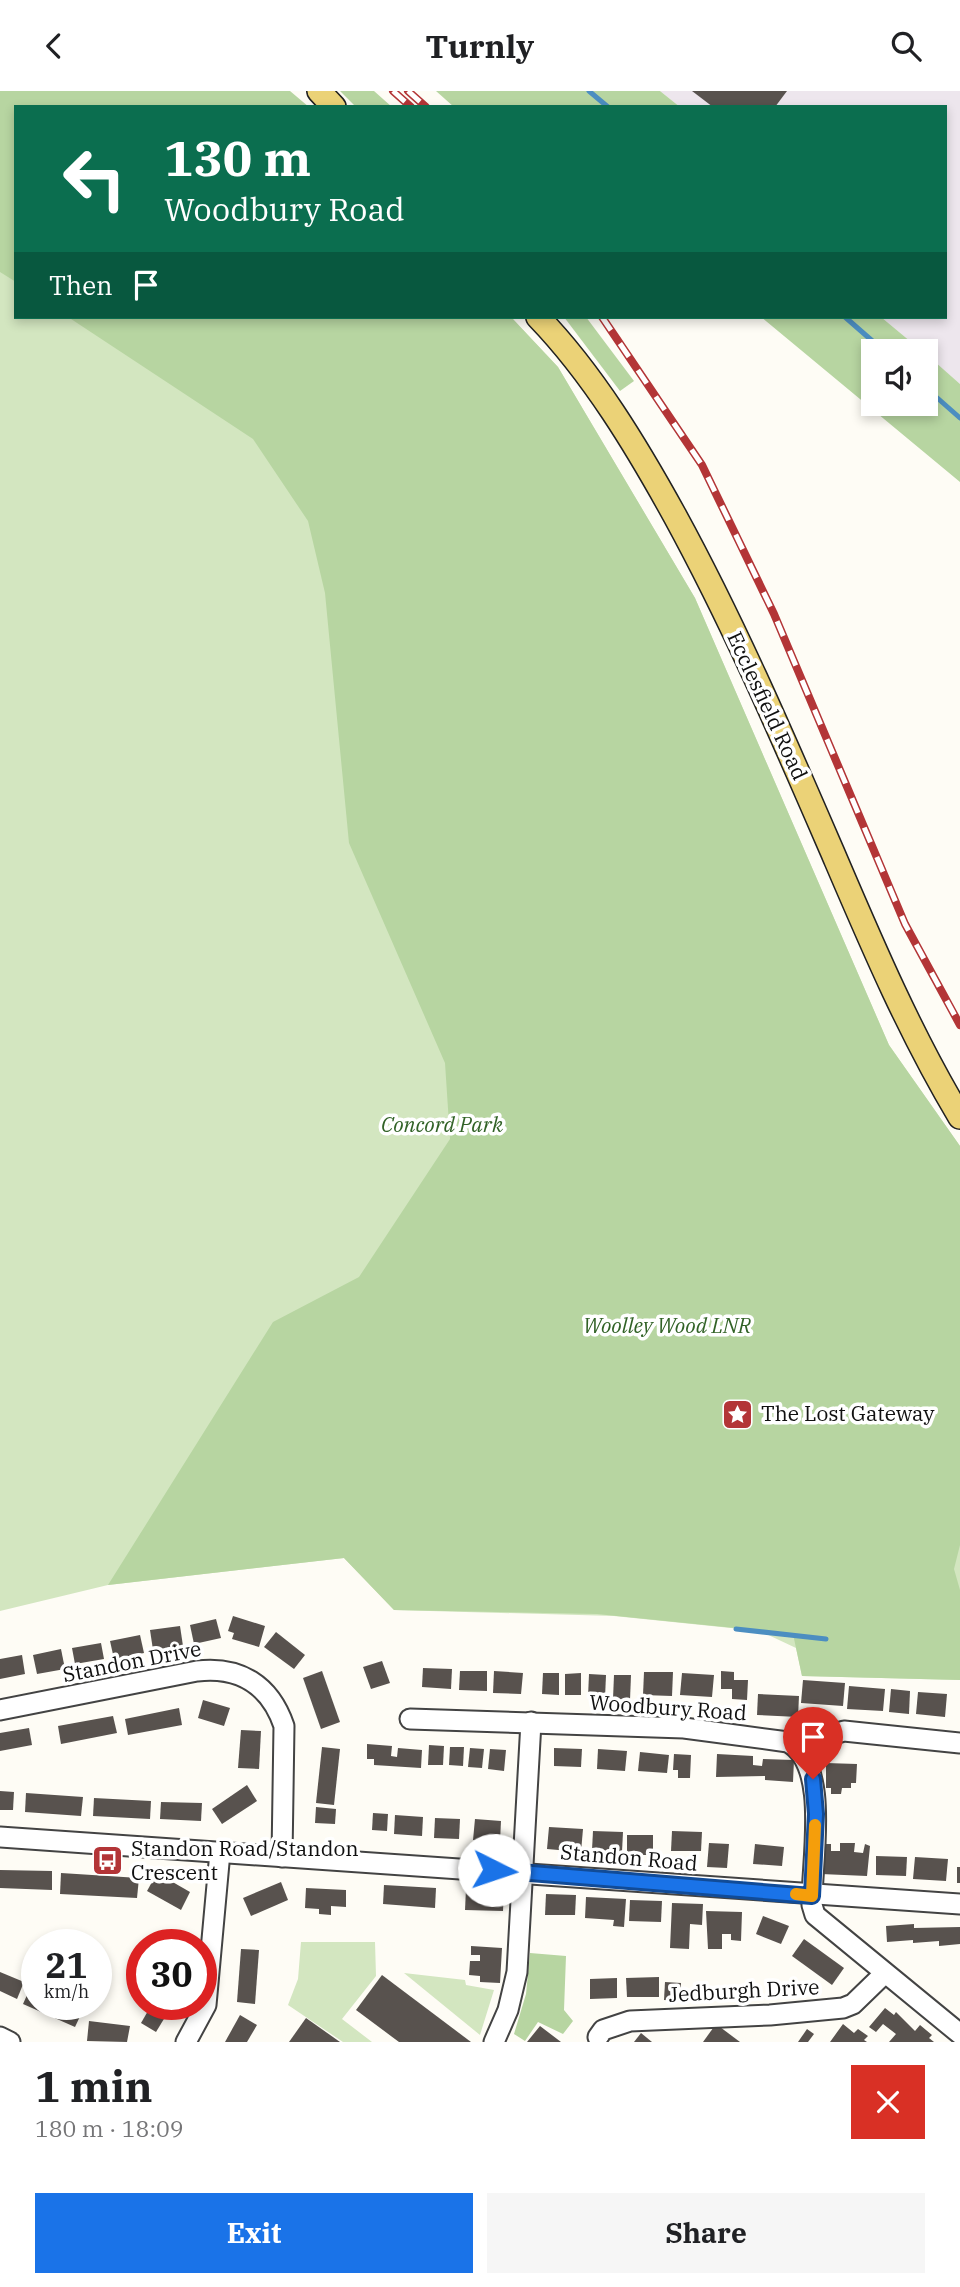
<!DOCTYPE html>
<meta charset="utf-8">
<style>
:root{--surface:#fff;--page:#f6f6f6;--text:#202124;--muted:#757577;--accent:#1a73e8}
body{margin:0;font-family:"IBM Plex Serif",serif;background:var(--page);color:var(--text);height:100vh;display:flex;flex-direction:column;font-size:26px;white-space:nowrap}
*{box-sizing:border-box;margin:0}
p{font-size:23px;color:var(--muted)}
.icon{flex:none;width:38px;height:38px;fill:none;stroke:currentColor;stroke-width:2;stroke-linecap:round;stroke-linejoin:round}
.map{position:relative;height:1951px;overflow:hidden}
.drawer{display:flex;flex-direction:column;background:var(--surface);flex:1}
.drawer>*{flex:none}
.guide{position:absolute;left:14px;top:14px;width:933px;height:214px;border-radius:0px;box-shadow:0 4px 10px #0003;background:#0b6e4f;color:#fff;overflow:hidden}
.tools{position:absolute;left:861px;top:248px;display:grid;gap:14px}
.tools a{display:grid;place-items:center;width:77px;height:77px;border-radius:0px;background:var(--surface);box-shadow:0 4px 10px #0003;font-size:35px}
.speed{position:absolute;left:21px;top:1838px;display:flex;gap:14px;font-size:35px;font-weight:700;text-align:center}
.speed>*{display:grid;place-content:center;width:91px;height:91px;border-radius:50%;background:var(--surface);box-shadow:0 4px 10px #0003;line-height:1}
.speed small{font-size:18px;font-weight:400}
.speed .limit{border:10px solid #d22;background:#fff;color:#111}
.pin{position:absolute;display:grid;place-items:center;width:60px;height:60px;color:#fff;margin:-72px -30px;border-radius:50% 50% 50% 0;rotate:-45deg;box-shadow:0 0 7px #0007}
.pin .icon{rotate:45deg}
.me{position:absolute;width:77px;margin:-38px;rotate:94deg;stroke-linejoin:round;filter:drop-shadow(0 0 5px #0008)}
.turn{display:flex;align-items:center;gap:24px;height:147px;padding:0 35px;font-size:32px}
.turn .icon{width:91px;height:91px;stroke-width:2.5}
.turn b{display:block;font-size:49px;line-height:60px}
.then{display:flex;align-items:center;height:66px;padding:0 35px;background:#0003;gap:14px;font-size:26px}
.round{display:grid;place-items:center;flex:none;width:74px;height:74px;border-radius:0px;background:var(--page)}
.headline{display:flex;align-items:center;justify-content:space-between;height:119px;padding:0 35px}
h1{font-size:42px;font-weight:700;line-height:52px}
.primary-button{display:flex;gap:14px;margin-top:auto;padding:14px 35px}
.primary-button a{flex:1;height:80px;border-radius:0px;background:var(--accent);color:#fff;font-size:28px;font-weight:700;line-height:80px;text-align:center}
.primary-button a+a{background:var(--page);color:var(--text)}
header{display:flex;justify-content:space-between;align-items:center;height:91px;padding:0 35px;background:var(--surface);font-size:32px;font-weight:700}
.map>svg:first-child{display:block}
.industrial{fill:#ede6ed}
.green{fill:#d3e6c0}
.forest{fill:#b7d5a1}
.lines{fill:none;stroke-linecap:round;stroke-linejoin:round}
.stream{stroke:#4c8ec1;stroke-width:5}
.building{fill:#58524e}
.minor-casing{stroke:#434343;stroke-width:23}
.major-casing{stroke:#212121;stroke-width:26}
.minor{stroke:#fff;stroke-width:19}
.major{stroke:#ebd277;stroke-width:23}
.rail-casing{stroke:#b33537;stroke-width:8}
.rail{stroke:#fff;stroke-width:5;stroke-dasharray:16;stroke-linecap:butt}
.route-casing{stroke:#114b97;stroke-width:18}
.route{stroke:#1a73e8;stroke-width:12}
.slow{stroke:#f59e0b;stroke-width:12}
.labels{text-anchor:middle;stroke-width:7;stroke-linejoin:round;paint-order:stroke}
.street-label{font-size:21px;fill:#101010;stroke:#fff}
.park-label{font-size:21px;font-style:italic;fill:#316226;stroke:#fff}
.poi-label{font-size:21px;fill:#101010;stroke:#fff;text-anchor:start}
</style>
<header><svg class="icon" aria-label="back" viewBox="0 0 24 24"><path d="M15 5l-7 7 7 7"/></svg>Turnly<svg class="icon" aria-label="search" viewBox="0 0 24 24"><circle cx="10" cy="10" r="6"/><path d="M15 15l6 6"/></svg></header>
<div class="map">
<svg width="960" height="1951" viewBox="0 0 960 1951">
<rect width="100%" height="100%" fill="#fefcf5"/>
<!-- industrial -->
<path class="industrial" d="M660,0H960V293L881,226H945V16H680Z"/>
<!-- green -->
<g class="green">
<path d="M0,0L16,16V226H511L558,276L695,507L889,954L960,1055V1589L802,1585L796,1557L760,1540L614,1525L394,1519L344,1467L108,1494L0,1520Z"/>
<path d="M301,1851H375L376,1885L342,1928L372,1951H343L288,1914L298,1888Z"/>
<path d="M404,1882L465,1889L466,1894L494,1899L480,1944Z"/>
</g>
<!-- forest -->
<g class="forest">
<path d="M0,0H290L309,16H16V191L0,181Z"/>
<path d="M340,0H374L392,16H356Z"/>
<path d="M436,0H660L680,16H454Z"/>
<path d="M68,226H511L558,276L695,507L889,954L960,1055V1454L954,1478L960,1499V1589L802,1585L793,1543L597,1523L394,1519L344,1467L108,1494L273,1231L359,1186L450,1048L445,972L349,752L325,502L308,430L253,348Z"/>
<path d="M564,226H586L634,290L620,300Z"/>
<path d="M761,226H881L923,261H873V313H926V263L960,293V391Z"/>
<path d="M530,1862L566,1865L564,1919L573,1930L563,1943L538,1931L525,1950L514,1943L526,1903Z"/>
</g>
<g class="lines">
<!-- stream -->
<g class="stream">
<path d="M589,0L608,16"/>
<path d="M845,226L885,261"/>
<path d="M926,297L960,327"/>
<path d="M736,1538L826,1548"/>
</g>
</g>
<!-- building -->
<g class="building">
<path d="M692,0H787L775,16H713Z"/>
<path d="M233,1525L265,1535L259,1556L232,1548L234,1542L228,1540Z"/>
<path d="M216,1528L221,1547L194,1553L190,1534Z"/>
<path d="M180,1535L183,1555L153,1559L150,1539Z"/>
<path d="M276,1541L305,1564L294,1578L264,1556Z"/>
<path d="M140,1544L144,1562L114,1568L110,1550Z"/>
<path d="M101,1552L104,1568L75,1573L72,1557Z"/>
<path d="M61,1558L65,1578L37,1583L33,1564Z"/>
<path d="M22,1564L25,1583L0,1588V1568Z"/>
<path d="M382,1570L390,1592L371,1598L363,1576Z"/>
<path d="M423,1577L452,1578L451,1598L422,1596Z"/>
<path d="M322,1580L340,1631L321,1638L303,1587Z"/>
<path d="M460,1580H487V1600L459,1599Z"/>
<path d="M494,1580L523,1582L521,1603L493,1602Z"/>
<path d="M721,1580L734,1581V1589H748L747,1609L732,1608V1598H721Z"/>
<path d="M644,1581H673L672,1605L643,1604Z"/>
<path d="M543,1582H559V1604L542,1603Z"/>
<path d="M581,1582V1604H565V1583Z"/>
<path d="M682,1582L714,1584L712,1606L680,1604Z"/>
<path d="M589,1583L606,1584L605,1607L588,1606Z"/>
<path d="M614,1584H631L630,1609L613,1608Z"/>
<path d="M803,1589L845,1592L843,1615L801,1612Z"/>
<path d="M849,1595L885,1598L883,1620L847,1618Z"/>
<path d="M891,1598L910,1600L909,1623L889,1621Z"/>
<path d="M918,1601L947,1603L945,1626L916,1623Z"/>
<path d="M758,1603L799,1605L798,1626L757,1624Z"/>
<path d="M203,1609L230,1617L224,1635L198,1627Z"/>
<path d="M179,1617L182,1634L128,1644L125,1628Z"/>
<path d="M113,1625L117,1642L61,1653L58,1635Z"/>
<path d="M29,1637L32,1654L0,1660V1642Z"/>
<path d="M241,1639L261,1640L259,1678L238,1677Z"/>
<path d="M367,1653L392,1655L391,1665L397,1666L398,1657L422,1659L421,1677L374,1674V1668H367Z"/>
<path d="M429,1654L444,1655L443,1674H428Z"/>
<path d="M322,1656L340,1658L334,1714L316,1712Z"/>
<path d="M450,1656H464L463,1675L449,1674Z"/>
<path d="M470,1657L484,1658L482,1677L468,1676Z"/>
<path d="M554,1657L582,1658L581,1676L554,1675Z"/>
<path d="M490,1658L506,1659L504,1680L488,1678Z"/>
<path d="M598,1658L627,1660L625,1680L597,1678Z"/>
<path d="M640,1661L669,1664L667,1682L638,1680Z"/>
<path d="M674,1663L691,1664L690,1687H678V1679H673Z"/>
<path d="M717,1663L753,1665V1674L762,1675L763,1668L794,1669L793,1691L765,1689V1685L716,1686Z"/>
<path d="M826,1672L857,1673L856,1692H851V1697H842L841,1703H831V1697H826Z"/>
<path d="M247,1694L257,1710L222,1733L212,1718Z"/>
<path d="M0,1700L14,1701L13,1719H0Z"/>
<path d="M26,1702L83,1706L81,1725L25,1721Z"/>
<path d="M94,1707L151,1710L150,1728L93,1725Z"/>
<path d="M161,1711L202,1712L201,1730L160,1728Z"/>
<path d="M316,1716L336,1718L335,1733L315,1732Z"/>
<path d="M373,1722L388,1723L387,1740L372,1739Z"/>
<path d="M395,1724L423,1726L422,1745L394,1743Z"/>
<path d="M435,1727L460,1728L459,1748L434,1747Z"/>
<path d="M475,1728L501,1730L500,1751L473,1749Z"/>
<path d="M549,1736L583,1738L581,1761L547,1758Z"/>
<path d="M593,1740L623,1741L622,1761L592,1759Z"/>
<path d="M672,1740L702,1741L701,1760H671Z"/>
<rect x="627" y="1744" width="26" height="20"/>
<path d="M709,1752L729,1753L727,1777L707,1776Z"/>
<path d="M840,1752H855L854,1761L863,1762L865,1753L870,1755L867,1785L821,1783L824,1753H831V1760H840Z"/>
<path d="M755,1753L784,1756L782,1775L753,1773Z"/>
<path d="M876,1765L907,1766L906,1785L876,1784Z"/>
<path d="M915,1766L948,1768L946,1790L913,1788Z"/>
<rect x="957" y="1776" width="3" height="16"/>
<path d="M0,1779L52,1780V1799L0,1797Z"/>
<path d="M61,1782L139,1787L137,1807L60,1803Z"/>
<path d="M157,1782L190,1801L181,1819L147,1800Z"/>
<path d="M281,1791L288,1809L251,1825L243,1807Z"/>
<path d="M384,1794L436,1797L435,1817L383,1813Z"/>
<path d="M306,1797L346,1799V1816L331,1815V1824L319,1823V1818L305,1817Z"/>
<path d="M466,1798L504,1799L503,1820L465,1819Z"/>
<path d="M546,1803L576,1804L575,1824H545Z"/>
<path d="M586,1806L626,1808L624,1836L613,1835L614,1829L585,1827Z"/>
<path d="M630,1809L662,1810L661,1831L629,1830Z"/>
<path d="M672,1812L703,1813L702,1834L690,1833L689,1858L670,1857Z"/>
<path d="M706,1820L742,1821L741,1850L731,1849V1843H722V1858H708Z"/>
<path d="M763,1825L789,1835L781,1853L756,1843Z"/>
<path d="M914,1833V1837L960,1836V1853L939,1855V1850L913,1852V1849L887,1851L886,1835Z"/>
<path d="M170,1844L190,1845L189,1853H169Z"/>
<path d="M804,1848L844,1877L832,1894L792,1865Z"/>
<path d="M471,1855L502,1857L500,1892L480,1891V1885L469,1884L470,1870H480V1864H471Z"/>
<path d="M241,1858L259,1859L255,1913L237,1911Z"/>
<path d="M0,1881L24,1891L17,1908L0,1900Z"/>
<path d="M382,1884L471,1951H399L356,1919Z"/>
<path d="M659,1886V1906H627L626,1887Z"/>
<path d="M617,1887V1907L590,1908V1888Z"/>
<path d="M665,1891L681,1892L680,1910L664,1909Z"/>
<path d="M31,1895L37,1898V1913H69L83,1919L75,1936L23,1913Z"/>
<path d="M152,1913H173L156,1941L141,1932Z"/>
<path d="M885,1917L894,1924L896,1921L915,1940L920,1934L932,1944L929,1947L934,1951H889L896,1943L883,1933L876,1941L869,1936Z"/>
<path d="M240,1924L257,1934L247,1951H225Z"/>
<path d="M306,1927L340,1951H289Z"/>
<path d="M89,1930L130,1935L127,1951L87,1950Z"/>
<path d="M716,1933L740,1951H703Z"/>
<path d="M843,1933L854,1942L858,1938L868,1945L864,1949L867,1951H830Z"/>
<path d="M540,1935L561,1951H527Z"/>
<path d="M807,1938L814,1943L808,1951H798Z"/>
<path d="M641,1942L652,1951H634Z"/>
</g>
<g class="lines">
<defs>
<g id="minor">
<path d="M0,1619L197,1580C240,1575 270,1594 284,1635L282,1766"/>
<path d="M410,1628L684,1637L788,1651C831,1674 811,1772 812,1814L815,1824L960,1943"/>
<path d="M804,1665L818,1648L844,1640L960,1652"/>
<path d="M0,1746L960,1813"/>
<path d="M0,1946L10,1951"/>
<path d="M598,1946L603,1939L630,1930L770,1924L843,1917L853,1913L885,1882"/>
<path d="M186,1951L206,1914L220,1761"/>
<path d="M494,1951L508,1919L517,1881L531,1631"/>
</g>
<g id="major">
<path d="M319,0L334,16"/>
<path d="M538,226C593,283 637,356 675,425C734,533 783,647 832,760C871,851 909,941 960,1026"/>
</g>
</defs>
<!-- minor casing -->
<use href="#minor" class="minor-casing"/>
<!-- major casing -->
<use href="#major" class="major-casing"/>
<!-- minor -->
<use href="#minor" class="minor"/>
<!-- major -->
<use href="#major" class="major"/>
<defs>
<g id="rail">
<path d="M393,0L411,16"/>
<path d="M408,0L426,16"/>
<path d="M602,226L702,374L774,523L905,833L960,934"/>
</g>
</defs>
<!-- rail casing -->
<use href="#rail" class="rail-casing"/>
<!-- rail -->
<use href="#rail" class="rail"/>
</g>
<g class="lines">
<defs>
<path id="route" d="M494,1779L812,1805L816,1723L813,1688"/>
</defs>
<!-- route casing -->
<use href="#route" class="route-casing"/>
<!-- route -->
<use href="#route" class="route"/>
<!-- slow -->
<path class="slow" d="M796,1803L812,1805L815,1734"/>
</g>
<!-- icons -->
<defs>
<symbol id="sight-square" viewBox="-11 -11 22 22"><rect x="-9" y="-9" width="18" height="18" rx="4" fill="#b33537" stroke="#fff"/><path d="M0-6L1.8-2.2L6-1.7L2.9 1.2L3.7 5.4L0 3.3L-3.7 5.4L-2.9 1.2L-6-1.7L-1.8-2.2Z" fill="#fff"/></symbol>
<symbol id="bus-square" viewBox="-11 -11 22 22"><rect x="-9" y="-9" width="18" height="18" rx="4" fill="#b33537" stroke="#fff"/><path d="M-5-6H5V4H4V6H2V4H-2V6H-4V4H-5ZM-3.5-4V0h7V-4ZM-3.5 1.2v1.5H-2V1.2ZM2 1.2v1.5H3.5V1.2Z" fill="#fff"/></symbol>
</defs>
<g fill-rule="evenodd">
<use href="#sight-square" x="720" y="1306" width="35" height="35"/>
<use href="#bus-square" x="90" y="1752" width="35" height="35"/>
</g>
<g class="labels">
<!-- street labels -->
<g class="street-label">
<text transform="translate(767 615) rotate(65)" y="7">Ecclesfield Road</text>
<text transform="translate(132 1571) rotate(-11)" y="7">Standon Drive</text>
<text transform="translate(668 1617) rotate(4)" y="7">Woodbury Road</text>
<text transform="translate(629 1767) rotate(5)" y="7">Standon Road</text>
<text transform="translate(744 1900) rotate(-3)" y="7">Jedburgh Drive</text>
</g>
<!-- park labels -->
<g class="park-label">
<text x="442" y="1041">Concord Park</text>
<text x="667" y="1242">Woolley Wood LNR</text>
</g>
<!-- poi labels -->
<g class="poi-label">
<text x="761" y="1330">The Lost Gateway</text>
<text x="131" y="1765">Standon Road/Standon<tspan x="131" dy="24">Crescent</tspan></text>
</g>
</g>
</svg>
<div class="tools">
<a><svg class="icon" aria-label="sound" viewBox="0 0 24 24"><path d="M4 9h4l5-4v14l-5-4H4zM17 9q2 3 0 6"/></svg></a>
</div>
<div class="speed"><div>21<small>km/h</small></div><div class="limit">30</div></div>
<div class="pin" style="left:813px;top:1688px;background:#d93025"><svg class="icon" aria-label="arrive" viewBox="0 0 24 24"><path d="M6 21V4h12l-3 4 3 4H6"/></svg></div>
<svg class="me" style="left:494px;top:1779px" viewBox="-20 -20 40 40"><circle r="19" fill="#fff"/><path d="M0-13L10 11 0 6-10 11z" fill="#1a73e8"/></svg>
<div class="guide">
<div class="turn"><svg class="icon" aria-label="left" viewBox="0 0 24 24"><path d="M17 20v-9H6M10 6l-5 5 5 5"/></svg><div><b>130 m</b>Woodbury Road</div></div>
<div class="then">Then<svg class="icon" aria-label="arrive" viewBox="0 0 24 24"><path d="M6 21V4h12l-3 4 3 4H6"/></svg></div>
</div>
</div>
<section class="drawer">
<div class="headline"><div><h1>1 min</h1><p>180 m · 18:09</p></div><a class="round" style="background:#d93025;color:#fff"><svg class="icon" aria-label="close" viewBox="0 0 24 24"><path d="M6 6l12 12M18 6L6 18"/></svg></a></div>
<div class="primary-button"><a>Exit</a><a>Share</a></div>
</section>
